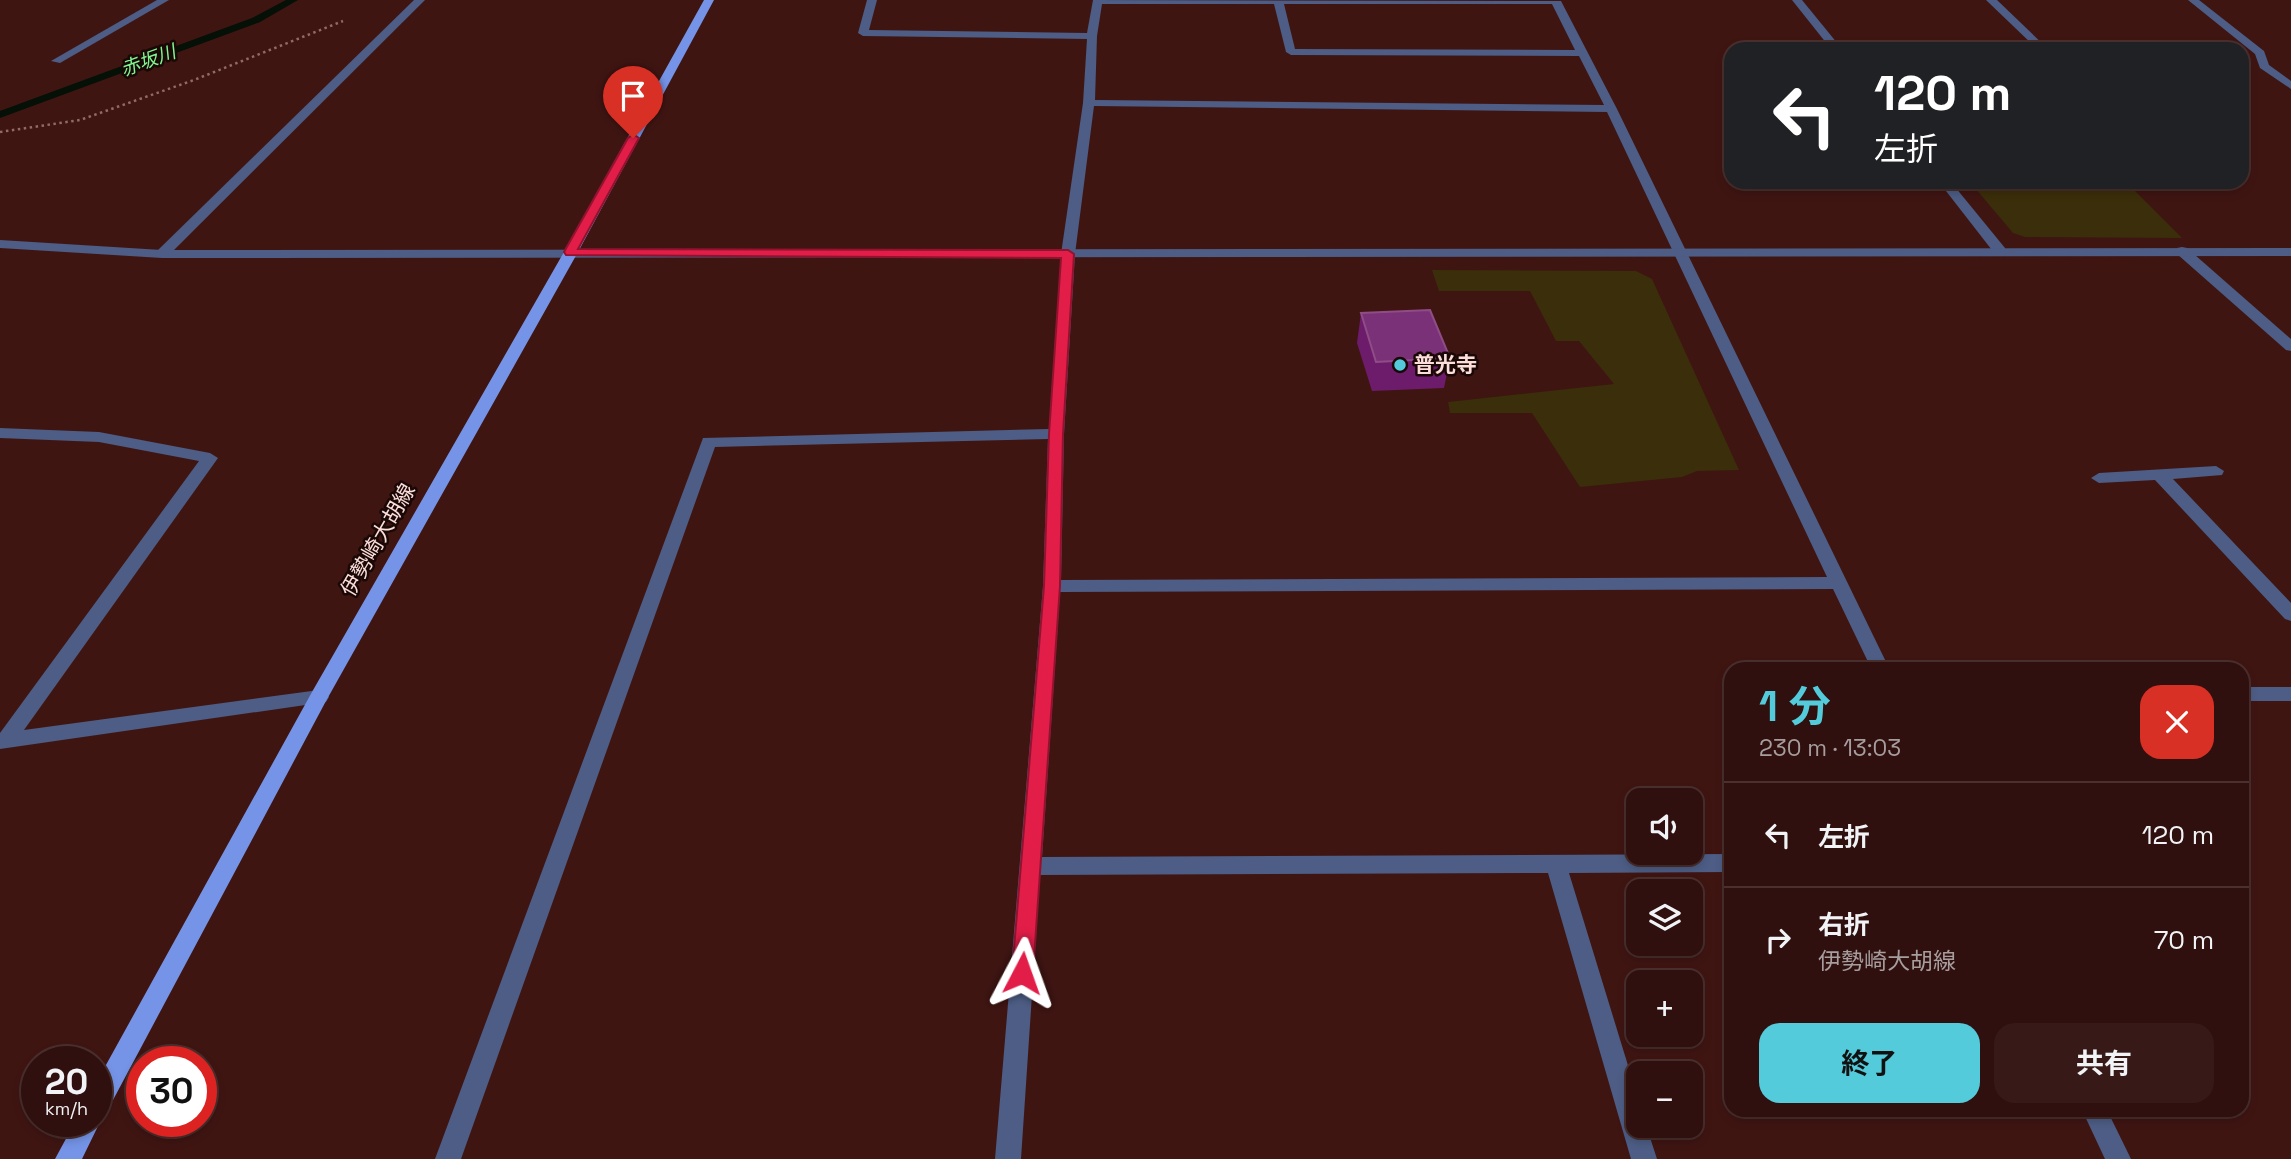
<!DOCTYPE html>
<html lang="ja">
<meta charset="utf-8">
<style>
:root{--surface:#2f100e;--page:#371917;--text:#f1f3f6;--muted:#a79d9e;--line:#4a302e;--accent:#53cbda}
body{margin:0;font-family:"Space Grotesk","Noto Sans JP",sans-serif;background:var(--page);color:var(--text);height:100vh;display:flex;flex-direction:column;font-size:26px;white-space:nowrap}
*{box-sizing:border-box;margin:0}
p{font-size:23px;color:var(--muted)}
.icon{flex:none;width:38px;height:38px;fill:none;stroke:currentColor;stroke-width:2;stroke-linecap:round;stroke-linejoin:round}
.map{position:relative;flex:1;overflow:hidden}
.side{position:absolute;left:1724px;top:662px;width:525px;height:455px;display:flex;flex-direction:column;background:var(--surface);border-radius:21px;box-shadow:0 4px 10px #0003,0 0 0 2px var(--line)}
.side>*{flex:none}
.hud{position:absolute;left:1724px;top:42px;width:525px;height:147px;border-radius:21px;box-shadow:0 4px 10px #0003,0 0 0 2px var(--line);background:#202124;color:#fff;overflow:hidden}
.buttons{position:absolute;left:1626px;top:788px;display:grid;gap:14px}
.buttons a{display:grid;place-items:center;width:77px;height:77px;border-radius:14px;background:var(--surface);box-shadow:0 4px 10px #0003,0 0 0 2px var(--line);font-size:35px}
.speed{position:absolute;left:21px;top:1046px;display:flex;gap:14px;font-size:35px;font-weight:700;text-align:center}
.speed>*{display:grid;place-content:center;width:91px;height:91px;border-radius:50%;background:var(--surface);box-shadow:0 4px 10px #0003,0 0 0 2px var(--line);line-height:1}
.speed small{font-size:18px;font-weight:400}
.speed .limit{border:10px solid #d22;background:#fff;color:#111}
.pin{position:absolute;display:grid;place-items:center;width:60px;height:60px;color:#fff;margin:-72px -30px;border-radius:50% 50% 50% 0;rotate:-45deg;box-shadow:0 0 7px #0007}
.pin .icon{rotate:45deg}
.me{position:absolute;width:77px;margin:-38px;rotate:4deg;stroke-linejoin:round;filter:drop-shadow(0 0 5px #0008)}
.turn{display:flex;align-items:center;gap:24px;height:147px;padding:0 35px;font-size:32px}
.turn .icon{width:91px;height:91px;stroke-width:2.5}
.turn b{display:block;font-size:49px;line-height:60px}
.round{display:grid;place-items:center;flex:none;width:74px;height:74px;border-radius:21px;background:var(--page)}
.head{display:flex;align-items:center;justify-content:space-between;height:119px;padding:0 35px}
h1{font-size:42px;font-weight:700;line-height:52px;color:var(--accent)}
.button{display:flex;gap:14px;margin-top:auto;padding:14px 35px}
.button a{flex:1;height:80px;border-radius:21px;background:var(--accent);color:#111;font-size:28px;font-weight:700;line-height:80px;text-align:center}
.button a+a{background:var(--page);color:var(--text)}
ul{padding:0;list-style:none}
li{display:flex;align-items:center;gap:21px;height:105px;padding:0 35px;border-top:2px solid var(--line)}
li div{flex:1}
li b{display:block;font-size:26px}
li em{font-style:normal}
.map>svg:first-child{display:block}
.green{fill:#3b2e0a}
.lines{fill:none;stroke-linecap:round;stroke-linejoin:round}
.stream{fill:#051006;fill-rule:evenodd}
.path{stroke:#906b67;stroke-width:2.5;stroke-dasharray:2.5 3.5;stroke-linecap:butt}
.service{fill:#4d5d85;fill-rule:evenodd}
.minor{fill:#4d5d85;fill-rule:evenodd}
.tertiary{fill:#4d5d85;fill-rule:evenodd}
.primary{fill:#7594e7;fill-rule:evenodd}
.wall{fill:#6c1c6b}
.building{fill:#7b3177;stroke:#8f4c86;stroke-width:2}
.route{fill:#e11d48;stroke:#92132f;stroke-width:2}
.poi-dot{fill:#53cbda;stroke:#1a0806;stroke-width:2.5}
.labels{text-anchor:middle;stroke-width:5;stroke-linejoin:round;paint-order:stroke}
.far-water-label{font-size:19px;font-style:italic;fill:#7ef990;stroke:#1a0806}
.poi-label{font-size:21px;font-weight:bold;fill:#fbddd9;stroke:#1a0806;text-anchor:start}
.street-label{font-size:21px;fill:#fbddd9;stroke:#1a0806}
</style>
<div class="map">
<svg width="2291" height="1159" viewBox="0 0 2291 1159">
<rect width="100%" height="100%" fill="#3f1512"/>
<!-- green -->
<g class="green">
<path d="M1855,45L1992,46L1995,49H1859Z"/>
<path d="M1970,182H2126L2182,238L2025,237L2013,233Z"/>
<path d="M1432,270L1636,271L1652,279L1739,470L1697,471L1682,477L1580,487L1532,413H1450L1448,402L1614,384L1579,341H1556L1530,291H1439Z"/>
</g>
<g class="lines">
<!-- stream -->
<path class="stream" d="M286,0H298L260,22L0,118V111L252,18Z"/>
<!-- path -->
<path class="path" d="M0,132L80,120L194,80L343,21"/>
<!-- service -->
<path class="service" d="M2216,466L2224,471L2222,475L2173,479L2291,603V621L2285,619L2155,480L2099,483L2091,478L2099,473Z"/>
<!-- minor -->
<g class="minor">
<path d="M157,0H169L60,63L51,61Z"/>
<path d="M414,0H425L167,257H157V251Z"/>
<path d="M867,0H877L869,30L1087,33L1093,0L1561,1L1617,109L1889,668H1871L1833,589L1060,592L1042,857L1731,854V872L1569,873L1638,1098V1125H1646L1657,1159H1631L1548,873L1040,875L1021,1159H995L1043,586L1048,439L715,447L461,1159H435L703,438L1049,429L1061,254L1083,103L1087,39L863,36L858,33ZM1102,4H1274L1286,52L1291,55L1579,56L1604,105L1095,100L1097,36ZM1284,4H1552L1575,50L1295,49ZM1094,106L1607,112L1827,577L1061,580L1064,434L1075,254Z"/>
<path d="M1792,0H1802L1842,49H1831Z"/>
<path d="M1986,0H1997L2048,49H2037Z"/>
<path d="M2188,0H2199L2264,51L2269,65L2291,81V89L2260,68L2255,54Z"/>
<path d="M1939,182H1951L2005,248V254H1995Z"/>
<path d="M2182,247L2187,248L2291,339V351L2286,350L2177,254V248Z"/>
<path d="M0,428L99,432L210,453L218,458L24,730L319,690L326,692L329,697L326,702L0,749V733L199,461L99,442L0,438Z"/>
<rect x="2242" y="687" width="49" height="14"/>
<path d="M2082,1110H2107L2131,1159H2105Z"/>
</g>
<!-- tertiary -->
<path class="tertiary" d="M0,240L162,250L2291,248V256L162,258L0,248Z"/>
<!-- primary -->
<path class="primary" d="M704,0H714L578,252L326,701L105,1115L99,1118L100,1122L82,1159H55L75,1122H96V1083L312,692L564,252Z"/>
</g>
<!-- wall -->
<path class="wall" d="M1361,313L1450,358L1444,388L1372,391L1357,343Z"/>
<!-- building -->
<path class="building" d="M1430,310L1450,358L1376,362L1361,313Z"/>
<!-- route -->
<path class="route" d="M633,134L639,138L578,249L1068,250L1074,254L1063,434L1060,586L1033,973L1030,979L1022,982L1015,979L1012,973L1044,586L1049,434L1061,258L566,255L564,252L628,138Z"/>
<!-- markers -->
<circle class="poi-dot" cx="1400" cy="365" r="7"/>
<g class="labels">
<!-- far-water labels -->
<g class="far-water-label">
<text transform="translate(148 60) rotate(-20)" y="7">赤坂川</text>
</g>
<!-- poi labels -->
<g class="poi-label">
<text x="1414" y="372">普光寺</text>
</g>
<!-- street labels -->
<g class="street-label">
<text transform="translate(378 540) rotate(-60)" y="7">伊勢崎大胡線</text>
</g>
</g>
</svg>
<div class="buttons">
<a><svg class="icon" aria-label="sound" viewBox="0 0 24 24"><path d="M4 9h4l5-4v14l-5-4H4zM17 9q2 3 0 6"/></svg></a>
<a><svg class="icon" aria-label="layers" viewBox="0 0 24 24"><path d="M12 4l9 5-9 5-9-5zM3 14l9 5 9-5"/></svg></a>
<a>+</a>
<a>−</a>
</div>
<div class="speed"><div>20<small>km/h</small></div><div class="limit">30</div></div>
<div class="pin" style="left:633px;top:138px;background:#d93025"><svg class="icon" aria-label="arrive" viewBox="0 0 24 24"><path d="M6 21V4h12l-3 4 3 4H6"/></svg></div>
<svg class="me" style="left:1022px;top:973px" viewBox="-20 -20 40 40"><path d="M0-17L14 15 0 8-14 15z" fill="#e11d48" stroke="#fff" stroke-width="4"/></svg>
<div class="hud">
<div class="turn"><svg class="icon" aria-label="left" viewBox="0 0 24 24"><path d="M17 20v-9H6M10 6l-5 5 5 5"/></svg><div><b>120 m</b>左折</div></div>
</div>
<section class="side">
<div class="head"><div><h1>1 分</h1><p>230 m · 13:03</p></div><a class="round" style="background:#d93025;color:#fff"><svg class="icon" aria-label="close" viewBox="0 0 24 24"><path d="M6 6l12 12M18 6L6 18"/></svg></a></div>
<ul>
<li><svg class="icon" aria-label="left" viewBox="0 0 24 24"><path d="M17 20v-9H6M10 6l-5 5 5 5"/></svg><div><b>左折</b></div><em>120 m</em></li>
<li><svg class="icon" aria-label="right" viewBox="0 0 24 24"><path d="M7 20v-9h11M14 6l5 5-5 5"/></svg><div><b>右折</b><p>伊勢崎大胡線</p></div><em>70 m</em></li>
</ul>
<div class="button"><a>終了</a><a>共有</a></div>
</section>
</div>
